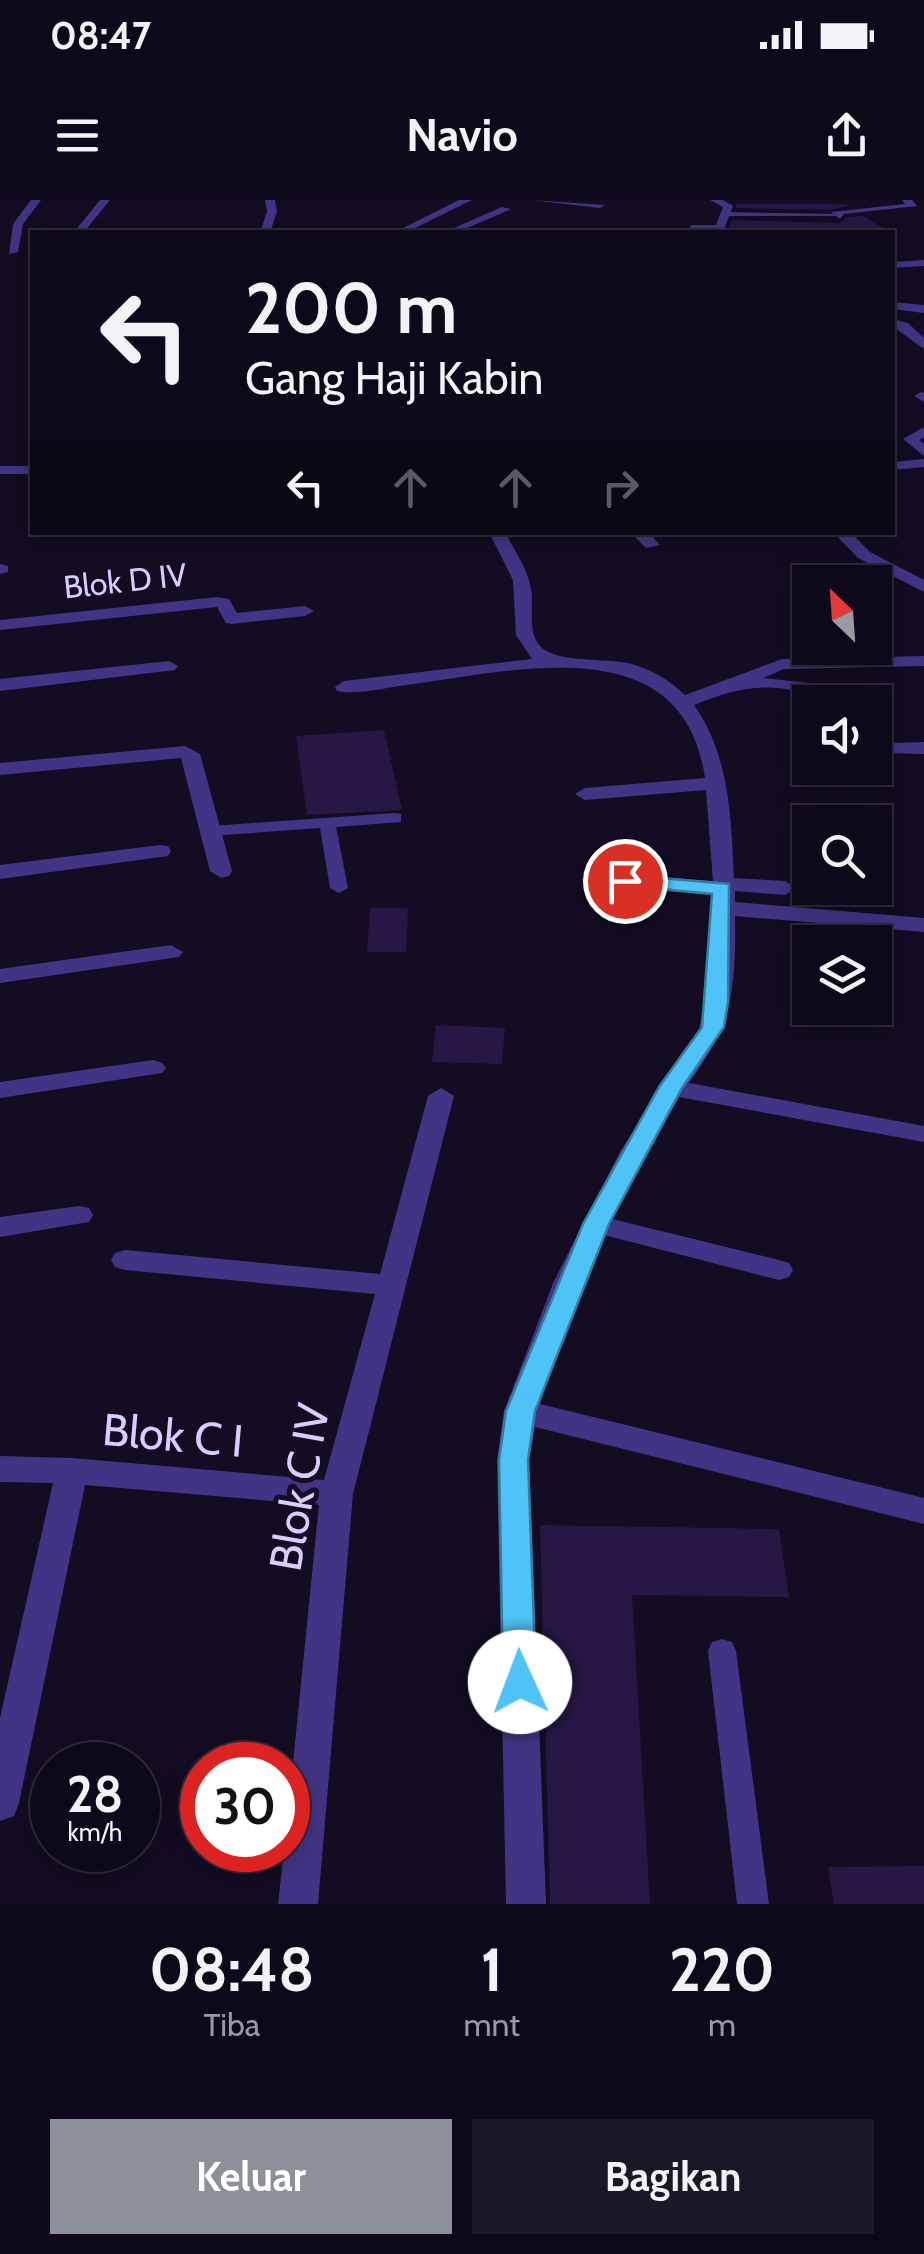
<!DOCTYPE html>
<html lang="id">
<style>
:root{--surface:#0e091a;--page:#1c1727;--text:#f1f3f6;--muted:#9b9aa2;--line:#2e2a39;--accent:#8c9099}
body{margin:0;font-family:Cabin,sans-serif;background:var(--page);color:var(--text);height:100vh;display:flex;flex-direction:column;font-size:38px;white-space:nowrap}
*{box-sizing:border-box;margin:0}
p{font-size:32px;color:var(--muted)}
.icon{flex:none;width:55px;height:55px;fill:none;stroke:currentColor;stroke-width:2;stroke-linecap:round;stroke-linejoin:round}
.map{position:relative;height:1704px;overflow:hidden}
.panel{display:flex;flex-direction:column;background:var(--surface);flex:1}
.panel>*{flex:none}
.top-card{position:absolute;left:30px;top:30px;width:865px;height:305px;border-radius:0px;box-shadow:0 5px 25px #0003,0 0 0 2px var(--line);background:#0e091a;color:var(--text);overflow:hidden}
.needle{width:65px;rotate:335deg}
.buttons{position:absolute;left:792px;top:365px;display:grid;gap:20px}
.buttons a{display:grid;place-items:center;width:100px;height:100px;border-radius:0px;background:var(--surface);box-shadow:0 5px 25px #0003,0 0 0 2px var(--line);font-size:50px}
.speed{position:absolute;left:30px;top:1542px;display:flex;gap:20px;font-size:50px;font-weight:700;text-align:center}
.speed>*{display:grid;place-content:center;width:130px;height:130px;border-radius:50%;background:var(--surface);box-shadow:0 5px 25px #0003,0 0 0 2px var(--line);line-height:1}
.speed small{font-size:25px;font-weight:400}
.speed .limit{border:15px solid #d22;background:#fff;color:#111}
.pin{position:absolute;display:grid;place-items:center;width:85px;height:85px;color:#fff;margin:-42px;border:5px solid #fff;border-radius:50%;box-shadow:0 2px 10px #0007}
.me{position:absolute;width:110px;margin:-55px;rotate:358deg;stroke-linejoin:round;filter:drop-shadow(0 0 8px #0008)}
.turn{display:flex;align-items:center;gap:35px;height:210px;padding:0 50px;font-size:45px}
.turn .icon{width:130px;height:130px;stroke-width:2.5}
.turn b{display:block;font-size:70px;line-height:85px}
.lanes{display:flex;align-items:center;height:95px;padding:0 50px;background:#0003;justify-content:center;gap:50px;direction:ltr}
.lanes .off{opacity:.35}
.eta{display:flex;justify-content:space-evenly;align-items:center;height:170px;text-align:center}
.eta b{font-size:60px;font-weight:700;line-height:70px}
.action{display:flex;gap:20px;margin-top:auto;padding:20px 50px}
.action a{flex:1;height:115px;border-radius:0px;background:var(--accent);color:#fff;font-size:40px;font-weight:700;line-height:115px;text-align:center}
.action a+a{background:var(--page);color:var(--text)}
.status{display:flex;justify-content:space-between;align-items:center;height:70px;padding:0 50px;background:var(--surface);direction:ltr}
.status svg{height:28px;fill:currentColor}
header{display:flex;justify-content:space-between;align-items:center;height:130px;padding:0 50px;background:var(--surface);font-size:45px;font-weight:700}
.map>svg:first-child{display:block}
.building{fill:#261744}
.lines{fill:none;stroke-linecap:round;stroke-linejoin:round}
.lane{fill:#423484;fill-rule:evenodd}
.street{fill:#423484;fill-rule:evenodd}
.route{fill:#4fc3f7;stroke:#337fa1;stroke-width:2.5}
.labels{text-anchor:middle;stroke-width:10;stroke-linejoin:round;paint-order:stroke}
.far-street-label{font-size:32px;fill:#d9cdff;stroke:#130c22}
.near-street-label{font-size:45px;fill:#d9cdff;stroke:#130c22}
</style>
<div class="status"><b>08:47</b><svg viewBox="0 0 49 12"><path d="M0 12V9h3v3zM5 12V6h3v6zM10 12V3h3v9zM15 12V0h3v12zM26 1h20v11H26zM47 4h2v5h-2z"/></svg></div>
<header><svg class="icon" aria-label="menu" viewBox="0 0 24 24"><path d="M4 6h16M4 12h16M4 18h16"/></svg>Navio<svg class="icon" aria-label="share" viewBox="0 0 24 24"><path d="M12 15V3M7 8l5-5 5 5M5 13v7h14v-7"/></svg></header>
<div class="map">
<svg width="924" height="1704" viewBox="0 0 924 1704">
<rect width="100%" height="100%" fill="#130c22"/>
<!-- building -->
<g class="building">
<path d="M736,4H844L848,6L828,10L736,8Z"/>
<path d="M863,16L891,32H727L732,20L840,23L847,17Z"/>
<path d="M384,530L402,610L307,615L296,536Z"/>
<path d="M370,708H408L406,752H367Z"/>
<path d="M436,825L505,828L502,864L432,862Z"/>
<path d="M540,1325L779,1329L789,1397L632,1395L650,1704H550Z"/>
<path d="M924,1666V1704H834L828,1667Z"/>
</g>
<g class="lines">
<!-- lane -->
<g class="lane">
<path d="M723,12L840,14L844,16H726Z"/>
<path d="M395,613L401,614V622L336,627L348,688L339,693L330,688L320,628L211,636L203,631L211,626Z"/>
<path d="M722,1439L732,1442L736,1451L769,1704H737L708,1451L712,1442Z"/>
</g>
<!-- street -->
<g class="street">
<path d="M31,0H41L23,24L18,52L9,54L13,24Z"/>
<path d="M100,0H110L84,32H74Z"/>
<path d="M265,0H275L277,12L270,32H260L267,12Z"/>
<path d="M459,0H472L407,32H395Z"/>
<path d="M530,0L605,5L600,8Z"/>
<path d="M710,0H723L733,6L723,32L688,30L692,25H716L723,7Z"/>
<path d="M902,0H912L917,6L844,14L840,19L831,12L905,4Z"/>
<path d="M502,7L511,9L458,32H445Z"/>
<path d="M924,60V66L892,68V62Z"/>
<path d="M892,102L924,105V113L892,109Z"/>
<path d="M892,119L908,123L924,138V149L892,126Z"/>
<path d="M921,192L924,193V202L914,196Z"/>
<path d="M924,227V237L919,240L924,244V256L903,239Z"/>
<path d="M924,259V267L892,270V262Z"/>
<rect x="0" y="266" width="32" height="8"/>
<path d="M489,332H505C514,350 528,369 531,389C534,406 528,426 537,442C550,465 607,457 632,464C653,470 670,481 685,495L782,459L924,456V466L784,469L763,478L818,484L854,502C836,502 825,498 808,494C763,481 735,489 694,505C730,556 731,618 734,678L785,681L796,688L785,695L735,691V702L924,718V732L735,716C736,788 733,823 689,883L924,926V942L679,897L612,1019L779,1060L789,1063L793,1070L789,1077L779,1080L604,1035L565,1127L540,1204L924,1298V1324L535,1227L529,1260L546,1704H506L497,1260L504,1211L554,1081L621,950L699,830L710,774L713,694L592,686L581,679L592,672L713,681L706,590L585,600L575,594L585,588L705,578C683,424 512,472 406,485C385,488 358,495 337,491L335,487L344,481L532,459L516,435L513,380Z"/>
<path d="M630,332H648L660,345L646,348Z"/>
<path d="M833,332H850L870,352L924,380V392L858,358Z"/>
<path d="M0,364L8,366V372L0,374Z"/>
<path d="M217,397L229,399L237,413L305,406L314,411L305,416L232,424L226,423L217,407L0,430V420Z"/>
<path d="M169,461L178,466L175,470L0,491V479Z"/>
<path d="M875,537L890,543L924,542V554L880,553L875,551Z"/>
<path d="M185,546L200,554L232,671L229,676L221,678L210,671L181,558L0,575V563Z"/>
<path d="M160,645L168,646L171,651L168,656L0,679V665Z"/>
<path d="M171,745L183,752L179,757L0,783V769Z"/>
<path d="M153,860L162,863L166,868L162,873L0,898V882Z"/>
<path d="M441,888L454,896L353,1294L318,1704H278L284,1650H288V1612L319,1305L85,1285L19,1603L14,1616L0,1621V1518L53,1283L0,1282V1256L72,1258L324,1280L375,1094L125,1070L115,1067L111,1060L115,1053L125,1050L380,1074L428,896Z"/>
<path d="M79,1006L89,1008L93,1015L89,1022L0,1037V1017Z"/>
</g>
</g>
<!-- route -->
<path class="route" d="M625,675L729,684L728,802L724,827L682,888L609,1024L535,1211L528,1260L536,1482L531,1492L520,1496L508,1492L503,1482L499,1260L506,1211L583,1024L659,887L702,827L712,694L618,685L615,681Z"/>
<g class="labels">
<!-- far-street labels -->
<g class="far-street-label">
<text transform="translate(125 381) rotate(-6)" y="11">Blok D IV</text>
</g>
<!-- near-street labels -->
<g class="near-street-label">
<text transform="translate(173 1235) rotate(5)" y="16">Blok C I</text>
<text transform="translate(299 1287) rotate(-80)" y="16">Blok C IV</text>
</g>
</g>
</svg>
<div class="buttons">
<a><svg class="needle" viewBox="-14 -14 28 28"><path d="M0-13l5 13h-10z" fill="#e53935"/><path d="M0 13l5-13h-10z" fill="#9b9aa2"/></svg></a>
<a><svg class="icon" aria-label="sound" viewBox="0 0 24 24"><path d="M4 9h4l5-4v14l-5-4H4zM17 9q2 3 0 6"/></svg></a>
<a><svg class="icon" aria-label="search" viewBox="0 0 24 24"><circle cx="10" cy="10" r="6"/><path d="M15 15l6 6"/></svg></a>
<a><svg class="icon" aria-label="layers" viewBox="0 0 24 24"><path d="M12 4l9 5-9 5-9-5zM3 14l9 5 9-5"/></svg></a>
</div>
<div class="speed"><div>28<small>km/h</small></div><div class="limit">30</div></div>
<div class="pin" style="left:625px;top:681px;background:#d93025"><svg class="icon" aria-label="arrive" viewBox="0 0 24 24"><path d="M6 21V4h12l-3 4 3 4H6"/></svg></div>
<svg class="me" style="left:520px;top:1482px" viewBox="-20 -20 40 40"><circle r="19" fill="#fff"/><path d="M0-13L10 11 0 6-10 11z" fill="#4fc3f7"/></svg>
<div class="top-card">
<div class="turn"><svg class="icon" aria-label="left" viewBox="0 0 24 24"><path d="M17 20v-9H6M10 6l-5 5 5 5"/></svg><div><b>200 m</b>Gang Haji Kabin</div></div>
<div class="lanes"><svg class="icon" aria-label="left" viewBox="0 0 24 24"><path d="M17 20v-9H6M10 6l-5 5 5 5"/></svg><svg class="icon off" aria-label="ahead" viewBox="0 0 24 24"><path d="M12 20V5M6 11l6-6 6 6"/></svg><svg class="icon off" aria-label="ahead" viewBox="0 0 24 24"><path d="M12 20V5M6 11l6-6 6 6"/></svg><svg class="icon off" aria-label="right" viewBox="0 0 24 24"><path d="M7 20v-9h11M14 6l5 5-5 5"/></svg></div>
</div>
</div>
<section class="panel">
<div class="eta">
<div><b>08:48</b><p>Tiba</p></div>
<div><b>1</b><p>mnt</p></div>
<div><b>220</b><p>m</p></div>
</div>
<div class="action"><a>Keluar</a><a>Bagikan</a></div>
</section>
